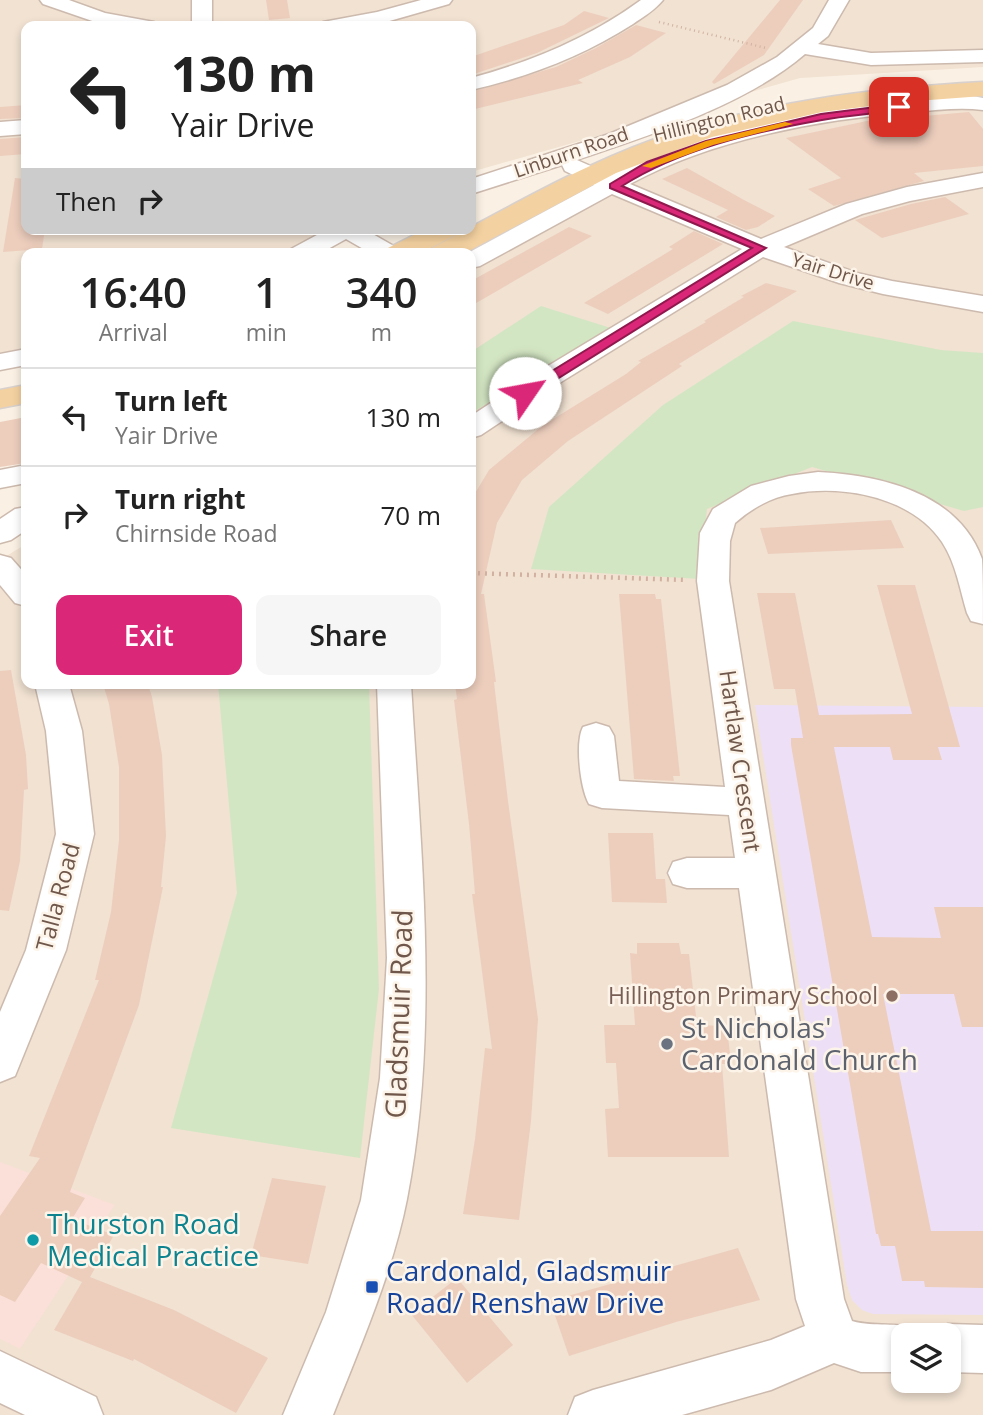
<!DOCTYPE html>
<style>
:root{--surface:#fff;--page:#f6f6f6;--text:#222;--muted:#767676;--line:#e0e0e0;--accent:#db2777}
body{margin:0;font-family:"Open Sans",sans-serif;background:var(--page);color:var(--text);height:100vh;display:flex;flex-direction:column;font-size:26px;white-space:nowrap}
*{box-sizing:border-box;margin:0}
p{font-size:23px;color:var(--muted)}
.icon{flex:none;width:38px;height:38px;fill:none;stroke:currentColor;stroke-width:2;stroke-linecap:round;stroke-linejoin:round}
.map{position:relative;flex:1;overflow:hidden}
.panel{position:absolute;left:21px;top:248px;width:455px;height:441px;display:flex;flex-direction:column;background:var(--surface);border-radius:14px;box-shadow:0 4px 10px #0003}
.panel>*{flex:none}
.top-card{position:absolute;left:21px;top:21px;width:455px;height:214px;border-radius:14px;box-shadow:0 4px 10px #0003;background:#fff;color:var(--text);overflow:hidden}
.controls{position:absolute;left:891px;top:1323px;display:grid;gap:14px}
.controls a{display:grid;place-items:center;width:70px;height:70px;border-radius:14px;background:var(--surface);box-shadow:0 4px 10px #0003;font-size:35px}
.pin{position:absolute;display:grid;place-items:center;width:60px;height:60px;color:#fff;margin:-30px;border-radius:14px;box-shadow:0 4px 10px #0006}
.me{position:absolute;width:77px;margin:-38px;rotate:57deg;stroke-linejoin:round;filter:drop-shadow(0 0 5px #0008)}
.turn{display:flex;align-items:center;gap:24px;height:147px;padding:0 35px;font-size:32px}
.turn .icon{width:91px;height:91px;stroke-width:2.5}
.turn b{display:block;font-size:49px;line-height:60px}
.then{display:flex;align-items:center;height:66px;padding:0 35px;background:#0003;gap:14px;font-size:26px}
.eta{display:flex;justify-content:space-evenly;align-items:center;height:119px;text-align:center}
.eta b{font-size:42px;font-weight:600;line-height:49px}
.primary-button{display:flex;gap:14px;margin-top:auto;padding:14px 35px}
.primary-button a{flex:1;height:80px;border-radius:14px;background:var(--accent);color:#fff;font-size:28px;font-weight:600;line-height:80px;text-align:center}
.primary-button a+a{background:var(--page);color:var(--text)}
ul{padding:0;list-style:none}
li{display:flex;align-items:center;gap:21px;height:98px;padding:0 35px;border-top:2px solid var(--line)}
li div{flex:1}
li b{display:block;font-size:26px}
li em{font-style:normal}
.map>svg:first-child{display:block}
.residential{fill:#f1e2d2;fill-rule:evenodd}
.commercial{fill:#fae0d8}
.education{fill:#ede0f6}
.green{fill:#d3e6c3}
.building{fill:#edcebd}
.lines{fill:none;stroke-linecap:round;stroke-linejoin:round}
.minor-casing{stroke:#cdbaae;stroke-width:3}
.major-casing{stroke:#d7d0cd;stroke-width:3}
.path-far1{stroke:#d2b1a1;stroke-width:2.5;stroke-dasharray:1 3.5;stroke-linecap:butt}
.path{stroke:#d2b1a1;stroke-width:4.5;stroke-dasharray:2 5;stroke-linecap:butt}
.minor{fill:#fff;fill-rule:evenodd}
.major{fill:#f4d1a0;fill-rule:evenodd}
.route{fill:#db2777;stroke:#8e194d;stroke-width:2}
.slow{fill:#f59e0b}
.education-dot{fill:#8d6e63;stroke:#fdf4e9;stroke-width:2.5}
.worship-dot{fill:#6b7280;stroke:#fdf4e9;stroke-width:2.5}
.culture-dot{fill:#0f9aa8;stroke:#fdf4e9;stroke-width:2.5}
.transit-dot{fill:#1a4fb4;stroke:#fdf4e9;stroke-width:2.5}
.labels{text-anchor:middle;stroke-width:5;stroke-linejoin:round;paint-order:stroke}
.far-street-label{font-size:19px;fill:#70574b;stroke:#fdf4e9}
.street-label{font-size:23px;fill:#70574b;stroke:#fdf4e9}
.education-label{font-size:23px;fill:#785e54;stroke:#fdf4e9;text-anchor:end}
.near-street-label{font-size:28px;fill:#70574b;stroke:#fdf4e9}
.near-worship-label{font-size:28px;fill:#5b616d;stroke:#fdf4e9;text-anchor:start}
.near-culture-label{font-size:28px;fill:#0d838f;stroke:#fdf4e9;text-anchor:start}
.near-transit-label{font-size:28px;fill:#164399;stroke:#fdf4e9;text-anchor:start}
</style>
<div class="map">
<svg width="983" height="1415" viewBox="0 0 983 1415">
<rect width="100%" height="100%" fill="#faf0e3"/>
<!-- residential -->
<g class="residential">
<path d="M0,0H983V67L800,78L471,172V26H26V229H326L280,254H26V349L0,353Z"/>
<path d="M983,100V1415H0V560L26,544V684H471V265L618,171L723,135ZM903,1335H948V1381H903Z"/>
</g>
<!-- commercial -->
<path class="commercial" d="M0,1162L115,1205L20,1349L0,1339Z"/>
<!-- education -->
<path class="education" d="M755,705L983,707V1315L873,1314L862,1310L852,1300L847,1285Z"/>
<!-- green -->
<g class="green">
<path d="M541,306L617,330L471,413V352Z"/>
<path d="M793,321L941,350L983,353V507L964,511L812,467L707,509L700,579L531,569L549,507L663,405Z"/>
<path d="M218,684H369L379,989L360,1158L171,1128L237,893Z"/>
</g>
<!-- building -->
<g class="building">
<path d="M266,0H287L290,18L269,20Z"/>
<path d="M780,0H803L764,55L714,84L712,82Z"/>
<path d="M584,11L609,18L537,53L471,75V57L564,25Z"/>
<path d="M636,25L666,33L630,57L578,80L583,83L471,110V92L556,67L596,48Z"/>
<path d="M26,105V118L0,119V107Z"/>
<path d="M969,112L983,129V166L914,173L924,181L834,206L808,189L841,178L786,138L867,121Z"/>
<path d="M26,137V154L0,156V139Z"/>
<path d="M687,168L744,200L775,216L758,227L746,230L716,217L728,210L662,179Z"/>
<path d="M15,178L26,179V229H45L42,249L3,252Z"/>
<path d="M945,197L969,214L882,238L855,220L911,204Z"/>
<path d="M569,227L592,236L471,306V281Z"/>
<path d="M694,231L723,244L608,314L584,303L673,249L669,247Z"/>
<path d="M766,283L797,291L679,364L682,366L568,441L522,480L497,523L481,594H484L496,682H494L508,801L538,1019L531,1121L519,1220L463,1214L475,1139L485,1048L492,1049L472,894H475L469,824L454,700L457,699L455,684H471V500L489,470L542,426L626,374L641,362L638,361L706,322L704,321L744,297L741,296Z"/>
<path d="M26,417V463L0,467V422Z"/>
<path d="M891,520L904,548L768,554L760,528Z"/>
<path d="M877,585H915L960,747H938L942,760H893L890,747H834L872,937L941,938L934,907H983V1027H962L954,994H883L931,1231H983V1288L925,1287L924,1281H902L895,1246H881L878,1234H876L791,745V738H803L795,689H774L757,593H795L819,715L912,714Z"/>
<path d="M619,594H655L656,599H661L680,776H673L674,781L634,779Z"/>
<path d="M11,670L26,755L28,789L24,790L20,861L9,911L0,910V671Z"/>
<path d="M103,684H148L152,697L162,755L166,836L161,887H163L139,1005L70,1192L85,1198L72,1219L114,1235L90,1277L174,1310L268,1358L236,1413L134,1359L133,1361L54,1330L82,1282L41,1263L15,1302L0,1295V1216L40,1158L29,1156L99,980H95L111,912L119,840V767L109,704Z"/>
<path d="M608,833H653L656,879H665L667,903L612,902Z"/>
<path d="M637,943H679L681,954H689L697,1025L727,1026L731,1064H722L729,1157H608L605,1109L619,1108L616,1063H606L604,1025H635L630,953L637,954Z"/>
<path d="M272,1178L326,1186L308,1264L251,1255Z"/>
<path d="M738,1248L760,1300L676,1322L569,1356L550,1301Z"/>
<path d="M457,1278L513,1345L467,1383L411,1314Z"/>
</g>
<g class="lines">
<defs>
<g id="minor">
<path d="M40,0H69L105,13L154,22L157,26L101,24L43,4Z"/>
<rect x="192" y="0" width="20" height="26"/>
<path d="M421,0H452L449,4L379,24L320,26L323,22L377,12Z"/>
<path d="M641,0H663C655,10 643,17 633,24C583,56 528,77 471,90V78C533,61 589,38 641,0Z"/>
<path d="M829,0H849L828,36L818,44L871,53L983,50V62L871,65L805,54C744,106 652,134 577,160L611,175C696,130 814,106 909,99C934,97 958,93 983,98V110C960,107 937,110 914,112C821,119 712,139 630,184L761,239L846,204L907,187L983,173V187L910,201L862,214L784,247L857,273L892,281L983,296V312L883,294L839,283L763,257L553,387L481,435L471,438V416L533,375L742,249L612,194L480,266L471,268V254H466L594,185L565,171L562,165L471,194V179L609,134L727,85L777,57L813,28Z"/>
<path d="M26,120V134L0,136V122Z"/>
<path d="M328,229H364L399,249L402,254H372L346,239L319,254H288L291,249Z"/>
<path d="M26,349V365L0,370V354Z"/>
<path d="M26,465V483L0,488V470Z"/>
<path d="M818,472C879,475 958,492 982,559C983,574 983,606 983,624L971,621L967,613C960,590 956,563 942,542C912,497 842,484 792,494C771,497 751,509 735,523L730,541L729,581L844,1299L852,1321C876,1328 895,1320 920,1331L922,1335H903V1372H861L834,1363L771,1390L682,1415H568L575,1397L593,1390L771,1340L805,1326L796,1299L739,888H687L673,884L668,873L673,862L687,858H735L729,815L602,808L589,804C580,788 575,742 583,727L596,723L609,727L614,736L619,781L725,787L697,581L700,533L713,509L751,486L789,476Z"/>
<path d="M26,507V530L11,540L0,543V519L15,509Z"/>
<path d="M0,555L11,558L26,575V606L15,603L0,585Z"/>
<path d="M35,684H69L82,731L94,834L66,950L15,1076L0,1082V1012L26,950L56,834L46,731Z"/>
<path d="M377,684H411C421,856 440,1029 407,1199C393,1271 360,1347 333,1415H283L326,1312L361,1200L380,1078L387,958Z"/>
<path d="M948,1324L983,1325V1373L948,1372V1335H929L931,1331Z"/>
<path d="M0,1351L96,1397L103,1415H25L0,1403Z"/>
</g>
<g id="major">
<path d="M983,82V96L903,102L822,112L712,137L616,173L463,254H428L432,248C504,210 577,167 655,139C760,102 872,88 983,82Z"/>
<path d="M426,229H460L456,235L419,254H384L388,248Z"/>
<path d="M26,385V403L0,408V390Z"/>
</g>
</defs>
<!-- minor casing -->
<use href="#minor" class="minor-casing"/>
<!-- major casing -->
<use href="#major" class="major-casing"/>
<!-- path-far1 -->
<path class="path-far1" d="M659,22L766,48"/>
<!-- path -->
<path class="path" d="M471,573L687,580"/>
<!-- minor -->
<use href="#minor" class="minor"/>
<!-- major -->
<use href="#major" class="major"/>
</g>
<!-- route -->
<path class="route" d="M899,104L904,107L903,109C876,114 849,115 822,120C753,132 681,149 622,186L766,248L530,396H521V390L752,248L610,188V184L647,162L706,141L821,114Z"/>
<!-- slow -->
<path class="slow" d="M785,122L793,124L713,145L651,168L642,166L706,141Z"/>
<!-- markers -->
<circle class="education-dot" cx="892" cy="996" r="7"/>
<circle class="worship-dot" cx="667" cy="1044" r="7"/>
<circle class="culture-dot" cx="33" cy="1240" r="7"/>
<rect class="transit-dot" x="365" y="1280" width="14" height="14" rx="3.5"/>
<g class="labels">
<!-- far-street labels -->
<g class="far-street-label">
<text transform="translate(719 119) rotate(-14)" y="7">Hillington Road</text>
<text transform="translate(571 152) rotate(-19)" y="7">Linburn Road</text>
<text transform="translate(833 271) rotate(17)" y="7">Yair Drive</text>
</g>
<!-- street labels -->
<g class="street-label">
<text transform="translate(740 761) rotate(82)" y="8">Hartlaw Crescent</text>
<text transform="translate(58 897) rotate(-75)" y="8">Talla Road</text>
</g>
<!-- education labels -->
<g class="education-label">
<text x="878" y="1004">Hillington Primary School</text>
</g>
<!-- near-street labels -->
<g class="near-street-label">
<text transform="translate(399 1014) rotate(-88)" y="10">Gladsmuir Road</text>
</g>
<!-- near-worship labels -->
<g class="near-worship-label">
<text x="681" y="1038">St Nicholas'<tspan x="681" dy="32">Cardonald Church</tspan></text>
</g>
<!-- near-culture labels -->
<g class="near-culture-label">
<text x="47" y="1234">Thurston Road<tspan x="47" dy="32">Medical Practice</tspan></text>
</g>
<!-- near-transit labels -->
<g class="near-transit-label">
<text x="386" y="1281">Cardonald, Gladsmuir<tspan x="386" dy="32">Road/ Renshaw Drive</tspan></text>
</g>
</g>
</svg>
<div class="controls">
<a><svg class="icon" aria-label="layers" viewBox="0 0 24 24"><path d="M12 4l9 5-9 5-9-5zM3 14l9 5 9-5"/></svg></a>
</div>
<div class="pin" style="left:899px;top:107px;background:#d93025"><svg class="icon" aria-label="arrive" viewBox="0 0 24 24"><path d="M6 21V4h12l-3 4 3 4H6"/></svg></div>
<svg class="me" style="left:525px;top:393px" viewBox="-20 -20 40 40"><circle r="19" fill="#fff"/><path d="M0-13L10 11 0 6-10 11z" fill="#db2777"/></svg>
<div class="top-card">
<div class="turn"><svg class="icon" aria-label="left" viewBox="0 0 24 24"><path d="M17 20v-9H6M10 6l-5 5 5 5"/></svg><div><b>130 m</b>Yair Drive</div></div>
<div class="then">Then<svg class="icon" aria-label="right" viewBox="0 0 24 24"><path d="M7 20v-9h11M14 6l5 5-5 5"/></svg></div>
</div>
<section class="panel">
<div class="eta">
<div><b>16:40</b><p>Arrival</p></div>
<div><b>1</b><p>min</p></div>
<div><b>340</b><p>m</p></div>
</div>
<ul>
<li><svg class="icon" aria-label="left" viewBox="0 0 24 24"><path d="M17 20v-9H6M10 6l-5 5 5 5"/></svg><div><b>Turn left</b><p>Yair Drive</p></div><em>130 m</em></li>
<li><svg class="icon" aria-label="right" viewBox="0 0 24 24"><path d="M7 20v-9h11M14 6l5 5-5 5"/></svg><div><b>Turn right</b><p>Chirnside Road</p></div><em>70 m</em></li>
</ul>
<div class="primary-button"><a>Exit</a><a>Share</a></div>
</section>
</div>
